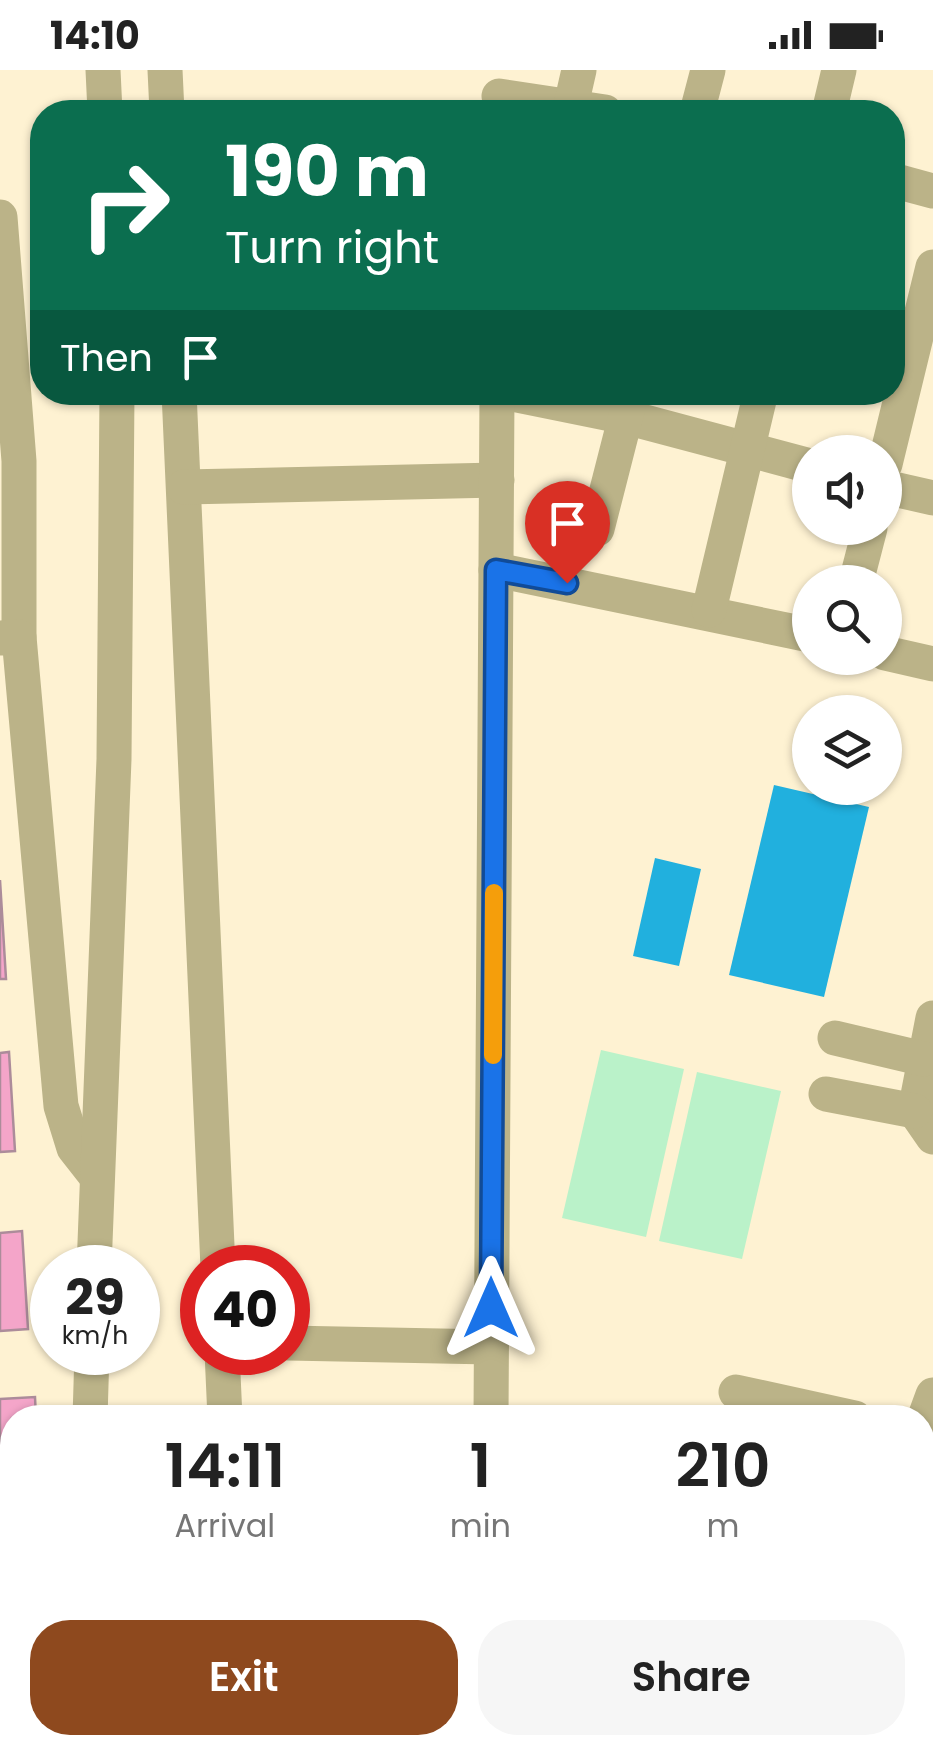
<!DOCTYPE html>
<style>
:root{--surface:#fff;--page:#f6f6f6;--text:#222;--muted:#767676;--accent:#8e491e}
body{margin:0;font-family:Poppins,sans-serif;background:var(--page);color:var(--text);height:100vh;display:flex;flex-direction:column;font-size:38px;white-space:nowrap}
*{box-sizing:border-box;margin:0}
p{font-size:32px;color:var(--muted)}
.icon{flex:none;width:55px;height:55px;fill:none;stroke:currentColor;stroke-width:2;stroke-linecap:round;stroke-linejoin:round}
.map{position:relative;flex:1;overflow:hidden}
.drawer{position:absolute;left:0px;top:1335px;width:935px;height:350px;display:flex;flex-direction:column;background:var(--surface);border-radius:40px 40px 0 0;box-shadow:0 2px 8px #0004}
.drawer>*{flex:none}
.hud{position:absolute;left:30px;top:30px;width:875px;height:305px;border-radius:40px;box-shadow:0 2px 8px #0004;background:#0b6e4f;color:#fff;overflow:hidden}
.tools{position:absolute;left:792px;top:365px;display:grid;gap:20px}
.tools a{display:grid;place-items:center;width:110px;height:110px;border-radius:50%;background:var(--surface);box-shadow:0 2px 8px #0004;font-size:50px}
.speed{position:absolute;left:30px;top:1175px;display:flex;gap:20px;font-size:50px;font-weight:700;text-align:center}
.speed>*{display:grid;place-content:center;width:130px;height:130px;border-radius:50%;background:var(--surface);box-shadow:0 2px 8px #0004;line-height:1}
.speed small{font-size:25px;font-weight:400}
.speed .limit{border:15px solid #d22;background:#fff;color:#111}
.pin{position:absolute;display:grid;place-items:center;width:85px;height:85px;color:#fff;margin:-102px -42px;border-radius:50% 50% 50% 0;rotate:-45deg;box-shadow:0 0 10px #0007}
.pin .icon{rotate:45deg}
.me{position:absolute;width:110px;margin:-55px;rotate:0deg;stroke-linejoin:round;filter:drop-shadow(0 0 8px #0008)}
.turn{display:flex;align-items:center;gap:35px;height:210px;padding:0 30px;font-size:45px}
.turn .icon{width:130px;height:130px;stroke-width:2.5}
.turn b{display:block;font-size:70px;line-height:85px}
.then{display:flex;align-items:center;height:95px;padding:0 30px;background:#0003;gap:20px;font-size:38px}
.eta{display:flex;justify-content:space-evenly;align-items:center;height:170px;text-align:center}
.eta b{font-size:60px;font-weight:600;line-height:70px}
.button{display:flex;gap:20px;margin-top:auto;padding:20px 30px}
.button a{flex:1;height:115px;border-radius:40px;background:var(--accent);color:#fff;font-size:40px;font-weight:600;line-height:115px;text-align:center}
.button a+a{background:var(--page);color:var(--text)}
.status{display:flex;justify-content:space-between;align-items:center;height:70px;padding:0 50px;background:var(--surface);direction:ltr}
.status svg{height:28px;fill:currentColor}
.map>svg:first-child{display:block}
.green{fill:#baf2c9}
.water{fill:#21b0de}
.building{fill:#f4a5c9;stroke:#ac8c9a;stroke-width:2.5}
.lines{fill:none;stroke-linecap:round;stroke-linejoin:round}
.minor{stroke:#bbb388;stroke-width:35}
.route-casing{stroke:#114b97;stroke-width:25}
.route{stroke:#1a73e8;stroke-width:18}
.slow{stroke:#f59e0b;stroke-width:18}
</style>
<div class="status"><b>14:10</b><svg viewBox="0 0 49 12"><path d="M0 12V9h3v3zM5 12V6h3v6zM10 12V3h3v9zM15 12V0h3v12zM26 1h20v11H26zM47 4h2v5h-2z"/></svg></div>
<div class="map">
<svg width="933" height="1685" viewBox="0 0 933 1685">
<rect width="100%" height="100%" fill="#fef2d2"/>
<!-- green -->
<g class="green">
<path d="M601,980L684,999L646,1167L562,1148Z"/>
<path d="M697,1002L781,1021L742,1189L659,1171Z"/>
<path d="M923,1445L933,1448V1607L923,1651Z"/>
<path d="M673,1673V1672L917,1673L914,1685H670Z"/>
</g>
<!-- water -->
<g class="water">
<path d="M774,715L869,737L824,927L729,905Z"/>
<path d="M655,788L701,799L679,896L633,886Z"/>
</g>
<!-- building -->
<g class="building">
<path d="M0,810L6,909H0Z"/>
<path d="M9,982L15,1081L0,1082V983Z"/>
<path d="M22,1161L28,1259L0,1261V1163Z"/>
<path d="M35,1327L36,1348H12V1427L0,1428V1329Z"/>
</g>
<g class="lines">
<!-- minor -->
<g class="minor">
<path d="M103,0L105,42"/>
<path d="M165,0L167,42"/>
<path d="M499,26L605,42"/>
<path d="M571,35L579,0"/>
<path d="M697,42L708,0"/>
<path d="M829,42L839,0"/>
<path d="M892,110L933,121"/>
<path d="M0,147L19,391V567"/>
<path d="M179,322L218,1198"/>
<path d="M502,322L626,347L810,396"/>
<path d="M885,394L933,197"/>
<path d="M184,417L497,410"/>
<path d="M885,417L933,428"/>
<path d="M597,459L632,322"/>
<path d="M496,500L810,565"/>
<path d="M856,512L870,458"/>
<path d="M709,540L761,322"/>
<path d="M0,568L19,567L61,1036L74,1078L96,1106"/>
<path d="M885,583L933,594"/>
<path d="M933,948L915,1041L933,1067"/>
<path d="M835,968L924,989"/>
<path d="M826,1024L915,1041"/>
<path d="M94,1198L114,689L117,322"/>
<path d="M288,1273L491,1277"/>
<path d="M222,1282L225,1348"/>
<path d="M736,1322L855,1348"/>
<path d="M90,1348L92,1282"/>
<path d="M491,1348L497,322"/>
<path d="M922,1355L933,1325"/>
<path d="M0,1447L12,1445"/>
<path d="M95,1672V1685"/>
<path d="M240,1672V1685"/>
<path d="M489,1685V1672"/>
</g>
</g>
<g class="lines">
<defs>
<path id="route" d="M491,1238L496,500L567,513"/>
</defs>
<!-- route casing -->
<use href="#route" class="route-casing"/>
<!-- route -->
<use href="#route" class="route"/>
<!-- slow -->
<path class="slow" d="M493,985L494,823"/>
</g>
</svg>
<div class="tools">
<a><svg class="icon" aria-label="sound" viewBox="0 0 24 24"><path d="M4 9h4l5-4v14l-5-4H4zM17 9q2 3 0 6"/></svg></a>
<a><svg class="icon" aria-label="search" viewBox="0 0 24 24"><circle cx="10" cy="10" r="6"/><path d="M15 15l6 6"/></svg></a>
<a><svg class="icon" aria-label="layers" viewBox="0 0 24 24"><path d="M12 4l9 5-9 5-9-5zM3 14l9 5 9-5"/></svg></a>
</div>
<div class="speed"><div>29<small>km/h</small></div><div class="limit">40</div></div>
<div class="pin" style="left:567px;top:513px;background:#d93025"><svg class="icon" aria-label="arrive" viewBox="0 0 24 24"><path d="M6 21V4h12l-3 4 3 4H6"/></svg></div>
<svg class="me" style="left:491px;top:1238px" viewBox="-20 -20 40 40"><path d="M0-17L14 15 0 8-14 15z" fill="#1a73e8" stroke="#fff" stroke-width="4"/></svg>
<div class="hud">
<div class="turn"><svg class="icon" aria-label="right" viewBox="0 0 24 24"><path d="M7 20v-9h11M14 6l5 5-5 5"/></svg><div><b>190 m</b>Turn right</div></div>
<div class="then">Then<svg class="icon" aria-label="arrive" viewBox="0 0 24 24"><path d="M6 21V4h12l-3 4 3 4H6"/></svg></div>
</div>
<section class="drawer">
<div class="eta">
<div><b>14:11</b><p>Arrival</p></div>
<div><b>1</b><p>min</p></div>
<div><b>210</b><p>m</p></div>
</div>
<div class="button"><a>Exit</a><a>Share</a></div>
</section>
</div>
